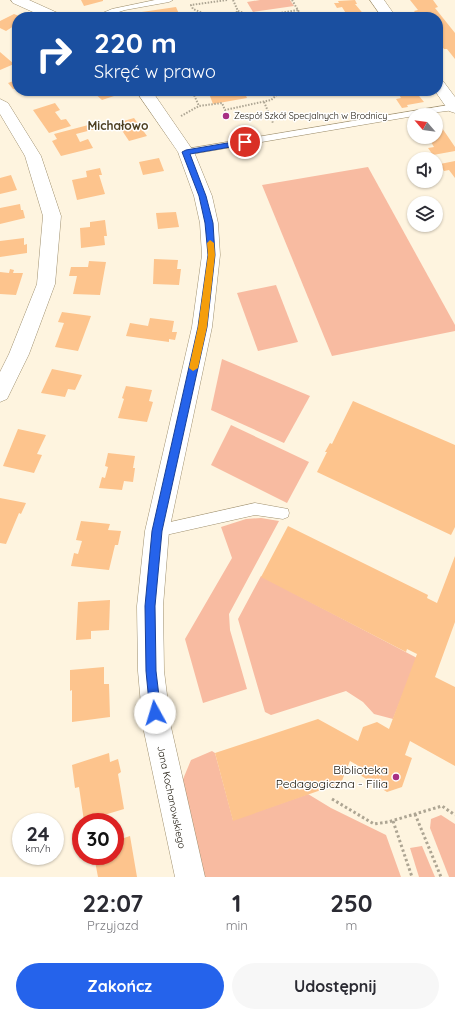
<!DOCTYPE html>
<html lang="pl">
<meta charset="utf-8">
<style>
:root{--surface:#fff;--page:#f7f7f7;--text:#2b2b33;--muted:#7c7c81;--accent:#2563eb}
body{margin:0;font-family:Quicksand,sans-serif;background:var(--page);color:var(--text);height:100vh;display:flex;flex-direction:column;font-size:15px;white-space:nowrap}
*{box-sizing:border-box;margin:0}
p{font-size:13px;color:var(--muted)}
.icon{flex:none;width:22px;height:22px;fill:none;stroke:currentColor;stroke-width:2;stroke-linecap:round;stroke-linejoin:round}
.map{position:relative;height:877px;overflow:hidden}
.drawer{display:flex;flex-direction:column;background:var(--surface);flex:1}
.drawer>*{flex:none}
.hud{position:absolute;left:12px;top:12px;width:431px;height:84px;border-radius:16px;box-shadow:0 1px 3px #0004;background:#1a4fa0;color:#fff;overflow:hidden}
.needle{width:26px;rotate:298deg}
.buttons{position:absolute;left:407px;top:108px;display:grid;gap:8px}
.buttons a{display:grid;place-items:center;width:36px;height:36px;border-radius:50%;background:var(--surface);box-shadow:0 1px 3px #0004;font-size:20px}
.speed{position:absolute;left:12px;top:813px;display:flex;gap:8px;font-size:20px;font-weight:700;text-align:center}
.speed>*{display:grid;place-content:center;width:52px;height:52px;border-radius:50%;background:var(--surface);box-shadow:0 1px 3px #0004;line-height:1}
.speed small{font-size:10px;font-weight:400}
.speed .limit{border:6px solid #d22;background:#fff;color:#111}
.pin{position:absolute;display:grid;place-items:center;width:34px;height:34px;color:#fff;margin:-17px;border:2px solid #fff;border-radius:50%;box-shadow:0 1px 4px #0007}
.me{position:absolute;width:44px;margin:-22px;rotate:354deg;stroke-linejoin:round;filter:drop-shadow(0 0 3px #0008)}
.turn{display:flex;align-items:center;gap:14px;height:84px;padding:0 16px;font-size:18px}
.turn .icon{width:52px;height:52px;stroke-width:2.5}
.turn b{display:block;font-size:28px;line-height:34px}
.eta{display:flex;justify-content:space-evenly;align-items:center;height:68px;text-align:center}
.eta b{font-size:24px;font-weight:800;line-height:28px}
.action{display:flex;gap:8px;margin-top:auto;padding:8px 16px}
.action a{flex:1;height:46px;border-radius:24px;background:var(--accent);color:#fff;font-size:16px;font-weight:800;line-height:46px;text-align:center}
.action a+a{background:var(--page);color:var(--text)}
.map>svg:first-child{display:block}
.green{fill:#f8bba1}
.building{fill:#fdc48d}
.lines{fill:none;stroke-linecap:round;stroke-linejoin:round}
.lane-casing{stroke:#a09170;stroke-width:1}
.street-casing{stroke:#a09170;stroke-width:1}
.path-far1{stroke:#ada593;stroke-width:2;stroke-dasharray:1.5 1.5;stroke-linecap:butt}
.path{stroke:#ada593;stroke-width:3;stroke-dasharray:2.5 2.5;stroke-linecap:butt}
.lane{fill:#fff;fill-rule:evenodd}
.street{fill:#fff;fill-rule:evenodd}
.route{fill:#2563eb;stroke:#184099}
.slow{fill:#f59e0b}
.poi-dot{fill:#a82f84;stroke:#fff;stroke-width:1.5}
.labels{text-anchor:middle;stroke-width:3;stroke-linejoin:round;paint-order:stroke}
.far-poi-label{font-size:9px;fill:#191307;stroke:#fff;text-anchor:start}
.street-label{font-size:10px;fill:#191307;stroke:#fff}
.far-district-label{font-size:12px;font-weight:bold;fill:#4e4022;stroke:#fff}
.near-poi-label{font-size:12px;fill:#191307;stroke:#fff;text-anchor:end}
</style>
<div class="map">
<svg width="455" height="877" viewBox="0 0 455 877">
<rect width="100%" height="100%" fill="#fef4df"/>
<!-- green -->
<g class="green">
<path d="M260,0H290L294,6L253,12L247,2Z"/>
<path d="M368,167L455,325V331L332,356L262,185Z"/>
<path d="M276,285L298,342L258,351L237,293Z"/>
<path d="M222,359L310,396L284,443L211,410Z"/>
<path d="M231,425L309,462L287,503L211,465Z"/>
<path d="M261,518L279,521L229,614L230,630L247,689L203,703L185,639L232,558L221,527L246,519Z"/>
<path d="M261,576L417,658L393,719L374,714L363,702L346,691L271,715L265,712L238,619Z"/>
<path d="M212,751L215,753L233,820L308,794L331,808L386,835L401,877H201L181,784L191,760Z"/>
<path d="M441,815L455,824V877H449L430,828L431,819Z"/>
<path d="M422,846L435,877H419L410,848Z"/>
</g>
<!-- building -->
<g class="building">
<path d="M81,0H103V1L84,6Z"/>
<path d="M355,0L357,4H355L366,17H343L342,15H347L342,7L337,8L334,3H339L338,1Z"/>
<path d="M410,0H433L438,7L435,8L455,33V59L447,49H444L438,42V17H419L414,11L418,10Z"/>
<path d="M176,7L179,14L191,12L193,17H129L128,14Z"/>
<path d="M14,14L22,17H17V24L6,31L0,28V21Z"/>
<path d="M0,52L14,64L0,70Z"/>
<path d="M17,75V88L13,89L8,83L16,80L15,79Z"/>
<path d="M92,91H114L117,95L102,100Z"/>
<path d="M208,91H244L247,98L213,104Z"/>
<path d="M344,91H357L358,93L346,95Z"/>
<path d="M397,91H415L424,102L407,105L408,107L402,108L396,99L401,98Z"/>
<path d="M55,103L60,110L55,112L61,120L66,119L71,126L49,133L33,110Z"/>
<path d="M134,118L147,136L129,141L117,123Z"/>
<path d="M96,123L99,128L76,134L80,142L88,139L93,148L61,156L52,141L57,139L54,134Z"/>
<path d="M440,125L455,147V151L433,155L428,148L434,147L428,137H436V126Z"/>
<path d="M159,158L164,171L143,175L139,162Z"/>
<path d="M455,161V178L449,170L444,171L440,164Z"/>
<path d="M100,168L102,175H99L105,194L77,200L72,180L87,177L86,171Z"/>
<path d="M11,175L17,190L0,194V178Z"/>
<path d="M20,204L21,210H23L25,218L0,224V208Z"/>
<path d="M176,212L179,227L158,229L156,213Z"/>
<path d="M105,220L107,236H104L105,245L81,248L80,228L90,227V222Z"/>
<path d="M24,238V245L27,244V253L0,257V241Z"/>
<path d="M154,259L178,260L177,269H181L179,285L153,284Z"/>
<path d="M89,261L106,262L100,295L73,294L77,276H69L71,267H88Z"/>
<path d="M10,269L14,270L13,273H23L16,295L0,294V272L9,273Z"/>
<path d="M62,312L91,316L78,351L55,347L64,323L58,322Z"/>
<path d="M150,318L174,321L172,332H177L175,340L169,339V342L126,336L130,323L148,326Z"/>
<path d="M52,369L82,375L75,390L68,389L65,397L41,393Z"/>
<path d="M126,386L152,390L149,401L153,402L147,422L118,418L124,399L122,398Z"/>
<path d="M353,401L455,445V527L451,535L317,472L327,452H325L330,443L332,444Z"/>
<path d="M18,429L46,435L37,454L42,455L34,473L3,466Z"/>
<path d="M108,453L135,456L133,468H135L133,482L124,481L122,490L99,488L102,477L105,478L108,467L105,466Z"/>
<path d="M0,498L26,503L21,514L19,513L6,544L0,543Z"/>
<path d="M81,521L110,524L108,530L121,531L118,545H115L109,570L71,566L74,553L78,554L82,541L76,540Z"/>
<path d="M288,526L428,595L427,598L437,603L455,556V622L435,677L455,687V766L410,741L405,755L412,758L402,787L387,792L360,775L362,768L350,761L341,783L233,821L215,753L318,719L358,741L363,727L377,722L389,729L417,654L407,649L406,652L261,577Z"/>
<path d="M110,600L109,630L91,631V639L76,640L78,602Z"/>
<path d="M104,667V684H109L110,717L72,722V690L70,691V670Z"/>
<path d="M109,753L110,762L118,759L121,772L118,774L124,809L84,821L79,787L75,788L72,765Z"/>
<path d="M130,836L137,877H98L94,856H115V841Z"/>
</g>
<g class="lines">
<defs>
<g id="lane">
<path d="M155,0H173L169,2L125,10L103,17H93L112,9Z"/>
<path d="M455,104V110L414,115V116L186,155L182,152L186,149Z"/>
<path d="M255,503L288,509L289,513L288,517L283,519L255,515L157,537L152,535L151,531L152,527L157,525Z"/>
</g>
<g id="street">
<path d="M11,0H29L60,14L62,17H44L13,3Z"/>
<path d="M370,0H384L396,17H382Z"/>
<path d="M438,79L443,81L455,97V113L449,111L435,91H438Z"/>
<path d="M136,91H152L194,152L212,196L218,223L220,255L212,327L169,531L163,606L164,671L171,727L205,877H175L143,727L138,671L137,606L145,531L192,327L202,255L200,223L194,196L178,152Z"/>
<path d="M0,99L8,103L41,156L61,216L55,284L29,354L7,399L0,402V372L9,354L37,284L43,216L25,156L0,114Z"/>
</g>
</defs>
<!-- lane casing -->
<use href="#lane" class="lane-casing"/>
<!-- street casing -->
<use href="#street" class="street-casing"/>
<!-- path-far1 -->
<g class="path-far1">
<path d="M227,0L191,5L193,9L210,16L217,14L232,16L238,11"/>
<path d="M233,0L238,11L255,17L298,10"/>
<path d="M292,0L302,17"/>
<path d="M190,91L194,95L199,106"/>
<path d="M264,102L273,123"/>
<path d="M181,116L199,106L222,103L225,110L271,100L281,91"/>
</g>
<!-- path -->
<g class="path">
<path d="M332,799L374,824L388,822L442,806L455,815"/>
<path d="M415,814L441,877"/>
<path d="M393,821L412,877"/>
</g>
<!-- lane -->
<use href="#lane" class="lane"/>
<!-- street -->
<use href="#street" class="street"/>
</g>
<!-- route -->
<path class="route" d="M245,140L249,142L248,144L190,154L206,196L213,223L215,255L207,327L162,531L155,606L156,671L161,713L159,717L155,719L151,717L150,713L146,671L145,606L152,531L198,327L208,255L205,223L199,196L182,152L186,150Z"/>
<!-- slow -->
<path class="slow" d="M210,240L214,243L215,255L207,327L198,368L193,371L189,368L198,327L208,255L207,243Z"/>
<!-- markers -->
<g class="poi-dot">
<circle cx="226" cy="116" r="4"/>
<circle cx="396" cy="777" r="4"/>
</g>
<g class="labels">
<!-- far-poi labels -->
<g class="far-poi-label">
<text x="234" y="119">Zespół Szkół Specjalnych w Brodnicy</text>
</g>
<!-- street labels -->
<g class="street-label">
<text transform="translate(172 797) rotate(78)" y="4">Jana Kochanowskiego</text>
</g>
<!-- far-district labels -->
<g class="far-district-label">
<text x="118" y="130">Michałowo</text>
</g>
<!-- near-poi labels -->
<g class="near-poi-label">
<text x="388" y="774">Biblioteka<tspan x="388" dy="14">Pedagogiczna - Filia</tspan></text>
</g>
</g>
</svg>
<div class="buttons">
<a><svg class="needle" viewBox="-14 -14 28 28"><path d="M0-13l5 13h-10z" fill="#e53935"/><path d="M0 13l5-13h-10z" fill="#7c7c81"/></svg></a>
<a><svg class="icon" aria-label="sound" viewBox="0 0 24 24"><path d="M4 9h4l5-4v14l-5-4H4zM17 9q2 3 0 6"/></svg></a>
<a><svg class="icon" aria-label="layers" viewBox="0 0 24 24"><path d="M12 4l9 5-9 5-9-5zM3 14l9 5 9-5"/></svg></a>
</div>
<div class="speed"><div>24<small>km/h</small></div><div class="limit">30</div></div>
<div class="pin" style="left:245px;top:142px;background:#d93025"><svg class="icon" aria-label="arrive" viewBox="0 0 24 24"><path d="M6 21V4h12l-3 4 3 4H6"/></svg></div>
<svg class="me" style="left:155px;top:713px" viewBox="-20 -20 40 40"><circle r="19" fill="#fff"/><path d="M0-13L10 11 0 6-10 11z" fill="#2563eb"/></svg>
<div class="hud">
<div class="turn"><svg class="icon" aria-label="right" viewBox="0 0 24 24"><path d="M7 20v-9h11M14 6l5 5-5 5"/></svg><div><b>220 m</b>Skręć w prawo</div></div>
</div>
</div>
<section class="drawer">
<div class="eta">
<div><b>22:07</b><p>Przyjazd</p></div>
<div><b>1</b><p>min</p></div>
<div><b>250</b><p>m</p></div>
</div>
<div class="action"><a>Zakończ</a><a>Udostępnij</a></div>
</section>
